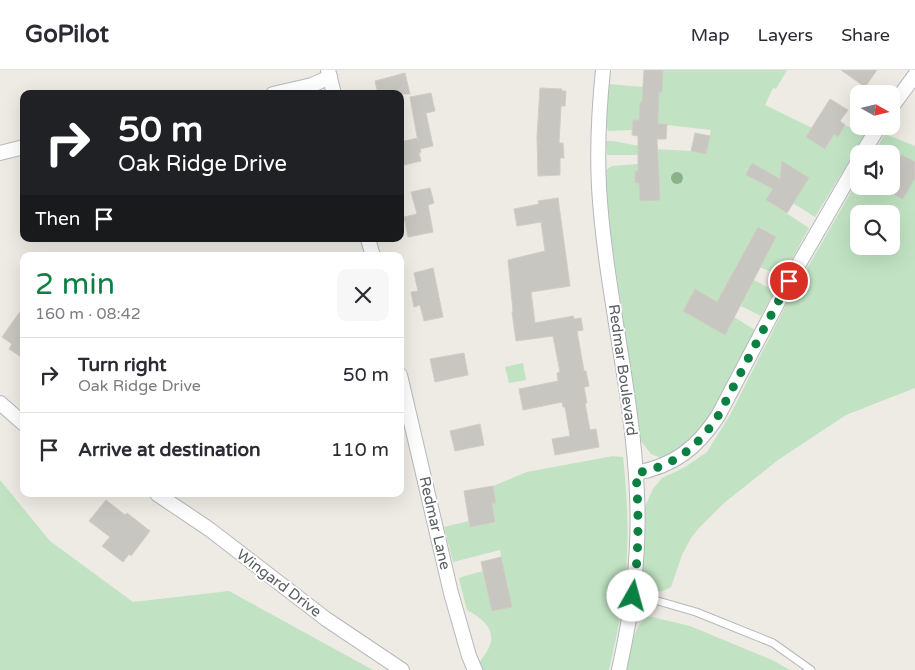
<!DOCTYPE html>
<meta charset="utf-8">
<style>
:root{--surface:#fff;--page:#f7f7f7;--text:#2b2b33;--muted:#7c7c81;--line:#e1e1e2;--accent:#0b8043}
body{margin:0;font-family:"Varela Round",sans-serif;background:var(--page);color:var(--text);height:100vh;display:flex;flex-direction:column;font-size:19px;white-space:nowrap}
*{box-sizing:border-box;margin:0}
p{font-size:16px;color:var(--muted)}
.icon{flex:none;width:28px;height:28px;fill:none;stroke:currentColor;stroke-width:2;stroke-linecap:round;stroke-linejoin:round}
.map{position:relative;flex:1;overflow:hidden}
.sheet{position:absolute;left:20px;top:182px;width:384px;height:245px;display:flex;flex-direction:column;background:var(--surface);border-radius:10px;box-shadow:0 5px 20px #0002}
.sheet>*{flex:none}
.top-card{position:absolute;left:20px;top:20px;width:384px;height:152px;border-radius:10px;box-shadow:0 5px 20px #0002;background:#202124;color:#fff;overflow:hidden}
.needle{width:32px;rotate:98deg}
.controls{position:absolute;left:850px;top:15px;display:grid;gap:10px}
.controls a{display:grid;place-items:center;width:50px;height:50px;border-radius:10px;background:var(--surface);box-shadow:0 5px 20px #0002;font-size:25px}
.pin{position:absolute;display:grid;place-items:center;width:42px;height:42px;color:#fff;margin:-21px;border:2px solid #fff;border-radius:50%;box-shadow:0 1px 5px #0007}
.me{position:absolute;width:55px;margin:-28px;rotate:7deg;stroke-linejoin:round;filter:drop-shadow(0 0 4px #0008)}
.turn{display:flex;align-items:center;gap:18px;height:105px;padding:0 15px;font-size:22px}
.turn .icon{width:65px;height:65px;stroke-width:2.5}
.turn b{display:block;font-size:35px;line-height:42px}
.then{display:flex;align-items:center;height:48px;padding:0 15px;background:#0003;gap:10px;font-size:19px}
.round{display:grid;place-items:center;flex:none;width:52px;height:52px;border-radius:10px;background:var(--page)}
.headline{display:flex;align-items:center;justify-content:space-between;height:85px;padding:0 15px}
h1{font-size:30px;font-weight:600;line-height:38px;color:var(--accent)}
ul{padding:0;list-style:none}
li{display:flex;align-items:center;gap:15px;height:75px;padding:0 15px;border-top:1px solid var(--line)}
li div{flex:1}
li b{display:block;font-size:19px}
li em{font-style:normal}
header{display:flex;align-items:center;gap:30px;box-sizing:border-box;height:70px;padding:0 25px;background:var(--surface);border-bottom:1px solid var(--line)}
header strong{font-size:24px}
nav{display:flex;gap:28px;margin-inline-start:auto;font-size:18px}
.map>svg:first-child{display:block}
.green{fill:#c1e3c3;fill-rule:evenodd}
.building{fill:#c8c6c0;stroke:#d1cdc2}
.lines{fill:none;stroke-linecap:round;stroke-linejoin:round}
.lane-casing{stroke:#b6b8bd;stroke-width:9}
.street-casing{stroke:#b6b8bd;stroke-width:16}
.lane{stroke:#fff;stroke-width:7}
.street{stroke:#fff;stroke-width:14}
.tree{fill:#8bb18a}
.route{stroke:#0b8043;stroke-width:9;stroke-dasharray:0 16.2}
.labels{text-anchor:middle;stroke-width:4;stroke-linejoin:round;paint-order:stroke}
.street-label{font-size:15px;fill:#5b5e63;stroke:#fff}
</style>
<header>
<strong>GoPilot</strong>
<nav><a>Map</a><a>Layers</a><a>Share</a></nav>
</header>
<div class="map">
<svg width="915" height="600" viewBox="0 0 915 600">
<rect width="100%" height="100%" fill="#edebe3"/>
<!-- green -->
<g class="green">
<path d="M663,0H787L776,19L773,18L765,35L812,58L806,67L825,78L834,64L838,67L845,55L865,65L815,147L793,133L788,95L766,130L809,158L782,207L760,197L776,167L759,157L735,200L775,221L761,246L741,236L743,231L724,221L717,232L695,220L684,241L724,264L734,247L755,260L703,361L675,385L661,388L651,384L641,371L612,174L607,127L606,100L612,96L638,94V85H607L606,71H613L655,79L691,81L706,84L711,60L658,54L659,33L639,50H633L632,60L608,61L606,53L608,14L643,17L662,22Z"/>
<path d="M885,64L915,76V318L846,345L778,390L724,433L699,458L691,468L682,485L671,517C660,524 646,524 642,509L645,437L653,419L662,408L685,397L707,382L730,345L786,235L859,108V116H891V84H873ZM859,144H891V176H859Z"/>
<path d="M523,293L526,310L509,313L505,297Z"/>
<path d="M613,386L623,387C628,433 630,482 623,528C620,553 614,576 609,600H482L479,593C482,588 488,581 490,575C496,558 480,547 467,540L459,509L461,507L483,501L501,487L500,480L453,492L444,457L469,451L471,456L495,452L492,433L496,432L493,416L527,402Z"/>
<path d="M0,410L50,471L133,532L229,521L373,600H0Z"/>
<path d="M648,546L690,556L772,590L790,600H627C631,580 631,559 648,546Z"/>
</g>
<!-- building -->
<g class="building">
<path d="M644,0H663L662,22H659L658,54H667L666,69H657L660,130L640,131L639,113H635V101H638V66L632,65L633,50H639L640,32H642Z"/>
<path d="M841,0H877L865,17Z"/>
<path d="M405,3L410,24H378L375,11Z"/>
<path d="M540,18L562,19V21H566L565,36H561L559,73H563L564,88H560V105L538,106L537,67Z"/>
<path d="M431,23L435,41L426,43L433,76L420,79L421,82L419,83L421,91L400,96V72L418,68V72L410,27Z"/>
<path d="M830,29L848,40L840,51L845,55L838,67L834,64L825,79L806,67Z"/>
<path d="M695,63L710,66L706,84L691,81Z"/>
<path d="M898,83L915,92V108L903,129L891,123V94Z"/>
<path d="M782,91L809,108L787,143L766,130L773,119L746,105L752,93L780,109Z"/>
<path d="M430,118L434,133L428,135L433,162L408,167L404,147L417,144L411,122Z"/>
<path d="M558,128L570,216L531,222L535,253L573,246L574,249L581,248L583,260L577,261L584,301H586L589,316L584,317L587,333H585L590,360L596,359L599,377L555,385L552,369L570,366L565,337H563L562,332L523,340L519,319L558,311L557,303L560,302L553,266L516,271L512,242L513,241L508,190L545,181L541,152L517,156L514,139L539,134L538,131Z"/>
<path d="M758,157L776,167L725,265L683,241L695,219L717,232Z"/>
<path d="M433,198L443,247L424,251L420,235L414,237L411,222L418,221L414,203Z"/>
<path d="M24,236V289L9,279L12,274L2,267Z"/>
<path d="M464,283L468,305L435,312L430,289Z"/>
<path d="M480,354L484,375L455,381L450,361Z"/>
<path d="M493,416L496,433H492L495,452L470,457L464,421Z"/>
<path d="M106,430L125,445L127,443L150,461L131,486L129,484L123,492L102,476L110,467L89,451Z"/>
<path d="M501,487L512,537L492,541L481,492Z"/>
</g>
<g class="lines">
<defs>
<path id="lane" d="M633,526L658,531L696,542L773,573L811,600"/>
<g id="street">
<path d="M328,0L334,24"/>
<path d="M603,0C599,39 597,78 599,117C605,220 633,321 637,424C640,485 632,541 619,600"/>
<path d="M273,24L312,15L330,7"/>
<path d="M891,38L915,5"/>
<path d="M0,83L24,77"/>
<path d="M862,84L879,56"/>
<path d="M368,169L373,186"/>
<path d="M400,305L451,523L469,586L475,600"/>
<path d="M0,333L24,354"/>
<path d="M636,403C674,396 697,378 718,346L789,211L859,90"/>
<path d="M157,424L209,459L326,549L402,600"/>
</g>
</defs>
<!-- lane casing -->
<use href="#lane" class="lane-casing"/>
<!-- street casing -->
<use href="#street" class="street-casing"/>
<!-- lane -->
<use href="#lane" class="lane"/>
<!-- street -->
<use href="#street" class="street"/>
</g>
<!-- trees -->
<circle class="tree" cx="677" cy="108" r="6"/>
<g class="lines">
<!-- route -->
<path class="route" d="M633,526C639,486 639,444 636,403C674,396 697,378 718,346L789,211"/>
</g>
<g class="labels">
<!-- street labels -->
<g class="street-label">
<text transform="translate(623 300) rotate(82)" y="5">Redmar Boulevard</text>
<text transform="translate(435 453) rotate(77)" y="5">Redmar Lane</text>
<text transform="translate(279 513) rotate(37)" y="5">Wingard Drive</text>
</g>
</g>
</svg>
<div class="controls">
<a><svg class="needle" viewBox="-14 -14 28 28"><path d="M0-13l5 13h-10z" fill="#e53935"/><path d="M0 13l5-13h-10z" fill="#7c7c81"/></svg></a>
<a><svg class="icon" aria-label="sound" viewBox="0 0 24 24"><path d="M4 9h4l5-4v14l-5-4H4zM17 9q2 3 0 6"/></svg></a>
<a><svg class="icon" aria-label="search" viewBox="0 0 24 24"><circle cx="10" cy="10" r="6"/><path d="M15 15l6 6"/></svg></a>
</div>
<div class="pin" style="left:789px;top:211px;background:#d93025"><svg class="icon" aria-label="arrive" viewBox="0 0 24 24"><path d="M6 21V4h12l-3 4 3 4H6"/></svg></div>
<svg class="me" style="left:633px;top:526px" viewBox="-20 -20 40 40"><circle r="19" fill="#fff"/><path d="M0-13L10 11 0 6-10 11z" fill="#0b8043"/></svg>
<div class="top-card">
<div class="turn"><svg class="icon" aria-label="right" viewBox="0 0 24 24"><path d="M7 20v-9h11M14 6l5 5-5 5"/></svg><div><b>50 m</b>Oak Ridge Drive</div></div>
<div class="then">Then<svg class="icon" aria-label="arrive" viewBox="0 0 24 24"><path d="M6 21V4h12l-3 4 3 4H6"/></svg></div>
</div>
<section class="sheet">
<div class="headline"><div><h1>2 min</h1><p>160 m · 08:42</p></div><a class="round"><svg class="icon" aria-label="close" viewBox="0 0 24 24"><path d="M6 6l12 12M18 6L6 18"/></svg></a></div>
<ul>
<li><svg class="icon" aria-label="right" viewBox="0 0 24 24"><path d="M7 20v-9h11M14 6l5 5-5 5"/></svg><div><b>Turn right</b><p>Oak Ridge Drive</p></div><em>50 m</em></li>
<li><svg class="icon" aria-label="arrive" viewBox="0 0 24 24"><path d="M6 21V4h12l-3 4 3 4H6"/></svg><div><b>Arrive at destination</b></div><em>110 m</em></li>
</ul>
</section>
</div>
